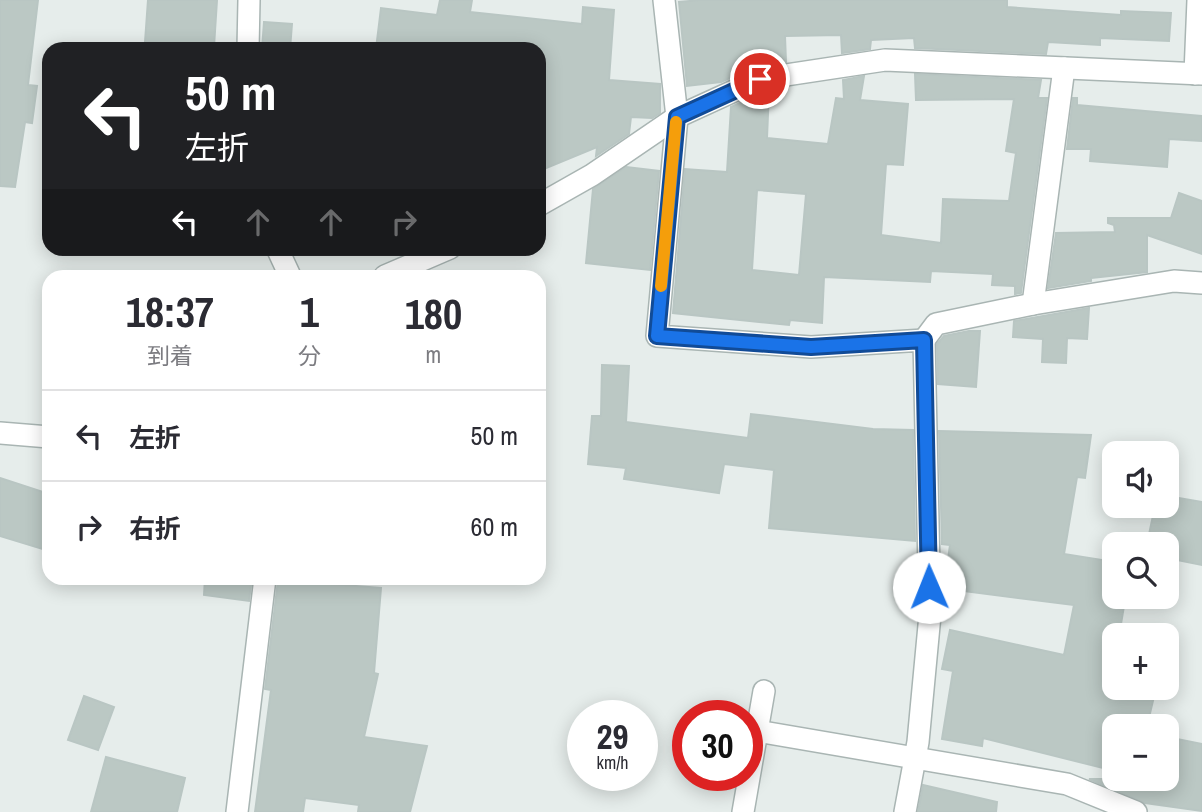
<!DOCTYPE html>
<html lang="ja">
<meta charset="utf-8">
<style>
:root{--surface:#fff;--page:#f2f2f3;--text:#2b2b33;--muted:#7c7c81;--line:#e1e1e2}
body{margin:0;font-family:"Archivo Narrow","Noto Sans JP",sans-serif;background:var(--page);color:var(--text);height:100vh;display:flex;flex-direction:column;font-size:26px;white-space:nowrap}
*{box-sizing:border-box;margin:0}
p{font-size:23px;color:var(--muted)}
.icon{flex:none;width:38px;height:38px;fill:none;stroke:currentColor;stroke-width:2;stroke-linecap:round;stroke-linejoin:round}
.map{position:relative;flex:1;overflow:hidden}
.panel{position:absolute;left:42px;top:270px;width:504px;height:315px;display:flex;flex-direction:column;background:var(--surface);border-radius:21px;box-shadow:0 4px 18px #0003}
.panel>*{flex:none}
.hud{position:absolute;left:42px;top:42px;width:504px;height:214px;border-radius:21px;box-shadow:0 4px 18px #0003;background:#202124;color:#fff;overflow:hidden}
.fabs{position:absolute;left:1102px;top:441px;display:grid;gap:14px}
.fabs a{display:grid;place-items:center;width:77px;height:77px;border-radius:14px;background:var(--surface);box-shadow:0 4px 18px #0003;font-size:35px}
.speed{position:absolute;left:567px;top:700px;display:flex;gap:14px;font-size:35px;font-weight:700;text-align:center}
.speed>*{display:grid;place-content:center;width:91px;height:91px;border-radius:50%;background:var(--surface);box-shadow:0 4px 18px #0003;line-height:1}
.speed small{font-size:18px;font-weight:400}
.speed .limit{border:10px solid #d22;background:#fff;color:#111}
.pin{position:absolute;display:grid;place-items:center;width:60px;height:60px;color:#fff;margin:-30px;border:4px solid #fff;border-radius:50%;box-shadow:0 2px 7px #0007}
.me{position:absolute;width:77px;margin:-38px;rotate:359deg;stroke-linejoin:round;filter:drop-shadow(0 0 5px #0008)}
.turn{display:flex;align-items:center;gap:24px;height:147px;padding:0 28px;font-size:32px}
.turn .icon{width:91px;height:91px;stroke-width:2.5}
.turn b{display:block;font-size:49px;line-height:60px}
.lanes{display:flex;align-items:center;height:66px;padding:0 28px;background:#0003;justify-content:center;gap:35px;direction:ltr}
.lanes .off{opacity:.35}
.eta{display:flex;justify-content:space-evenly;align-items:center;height:119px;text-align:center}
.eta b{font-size:42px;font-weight:700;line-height:49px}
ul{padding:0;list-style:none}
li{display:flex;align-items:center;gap:21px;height:91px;padding:0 28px;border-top:2px solid var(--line)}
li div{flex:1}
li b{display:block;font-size:26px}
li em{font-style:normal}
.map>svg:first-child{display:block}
.building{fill:#bbc8c4;stroke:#b9c6c3;stroke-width:2;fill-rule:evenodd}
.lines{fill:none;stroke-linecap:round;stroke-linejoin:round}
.street-casing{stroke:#a9b5b3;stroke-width:24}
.street{stroke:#fff;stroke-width:21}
.route-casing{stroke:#114b97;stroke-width:18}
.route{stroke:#1a73e8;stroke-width:12}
.slow{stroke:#f59e0b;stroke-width:12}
</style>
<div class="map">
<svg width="1202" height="812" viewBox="0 0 1202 812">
<rect width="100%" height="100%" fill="#e6edeb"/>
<!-- building -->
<g class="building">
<path d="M0,0H38L28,85L37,86L32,123L25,122L15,187L0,186Z"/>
<path d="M148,0H217L214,47L145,42Z"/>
<path d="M440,0H472L470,12L582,24L583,7L614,10L609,80L660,84V113L652,118L631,117L629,134L596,156L597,147L539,171V49H376L381,8L437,15Z"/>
<path d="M700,0H1007V7L1121,15V11L1171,13L1169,41L1100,38V45L1048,42L1046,54L915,48L914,38L871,40L870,49L842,53L841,35L785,36L786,62L755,67L721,82L687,86L679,2Z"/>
<path d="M264,22L292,24L290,49H262Z"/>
<path d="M915,74L1041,80L1038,98H1047L1021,293L1015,294V286L992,285L993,274L931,271L930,282L824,277L822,323L790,320L789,325L673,313L685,169L727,172L731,107L764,92L769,91L767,138L828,144L836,98L844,99L843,80L864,76L860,100L908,104L903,165L886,164L881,235L941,243L943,199L1009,201L1016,153L1006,151L1014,99L916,100ZM757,190L806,194L799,275L752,270Z"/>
<path d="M1073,98H1077V105L1202,116V141L1169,139L1167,167L1090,161L1091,149H1067Z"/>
<path d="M626,167L659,171L650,270L586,263L593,189Z"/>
<path d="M1179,193L1202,201V254L1147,235V272L1091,278V281L1048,288L1056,233L1115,232L1114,225L1108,223V218H1171Z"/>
<path d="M1089,308L1087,339L1067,338L1066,363L1042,362L1043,339L1013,337L1014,321Z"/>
<path d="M969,331H980L976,387L938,384L937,344L944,336Z"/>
<path d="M602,365L629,366L626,422L748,438L751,414L873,429L913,430L915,541L769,528L774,470L724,464L719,493L624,479L626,468L588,464L592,416H601Z"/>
<path d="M939,431L1091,435L1085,478L1077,477L1064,554L1115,562L1114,605L1124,606L1120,630L1115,629V688H1156L1147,726H1115V771L983,738L982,746L942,739L953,671L942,669L950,630L1064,655L1074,605L963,591L966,577L946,574L950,545L942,544Z"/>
<path d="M0,478L49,494V551L0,536Z"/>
<path d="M1167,496L1202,502V565L1167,558V544H1147L1155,506H1167Z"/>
<path d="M205,578H252L249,601L204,595Z"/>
<path d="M278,580L381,588L374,673L378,674L364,737L427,746L410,812H358L359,805L305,798L303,812H255L271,690L265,689Z"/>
<path d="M84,696L114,707L98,750L68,740Z"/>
<path d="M1167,737L1202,744V811L1145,803L1089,779H1167Z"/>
<path d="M106,757L185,778L177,812H91Z"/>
<path d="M923,785L997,802L996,812H918Z"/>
</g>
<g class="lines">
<defs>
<g id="street">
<path d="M664,0L677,117L657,336L811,347L924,340L930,615L918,742L905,812"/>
<path d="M248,49L249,0"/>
<path d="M1195,74L1198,0"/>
<path d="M539,205L592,175L677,117L760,79L885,60L1202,74"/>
<path d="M277,248L290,276"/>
<path d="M385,276L450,248"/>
<path d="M1033,304L1064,68"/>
<path d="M924,340L936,324L1033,304L1174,281L1202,283"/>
<path d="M0,433L49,437"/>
<path d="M757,731L1067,784L1136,812"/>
<path d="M237,812L265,578"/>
<path d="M743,812L764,691"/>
</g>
</defs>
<!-- street casing -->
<use href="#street" class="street-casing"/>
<!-- street -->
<use href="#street" class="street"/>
</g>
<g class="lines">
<defs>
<path id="route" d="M760,79L677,117L657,336L811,347L924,340L929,587"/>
</defs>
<!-- route casing -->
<use href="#route" class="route-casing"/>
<!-- route -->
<use href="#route" class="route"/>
<!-- slow -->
<path class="slow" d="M661,286L676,122"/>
</g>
</svg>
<div class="fabs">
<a><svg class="icon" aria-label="sound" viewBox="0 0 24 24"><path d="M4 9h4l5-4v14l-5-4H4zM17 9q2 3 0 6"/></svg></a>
<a><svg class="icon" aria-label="search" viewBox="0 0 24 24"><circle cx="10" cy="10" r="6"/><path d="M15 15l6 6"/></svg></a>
<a>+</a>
<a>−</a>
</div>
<div class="speed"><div>29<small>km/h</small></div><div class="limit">30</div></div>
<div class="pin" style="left:760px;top:79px;background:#d93025"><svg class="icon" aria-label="arrive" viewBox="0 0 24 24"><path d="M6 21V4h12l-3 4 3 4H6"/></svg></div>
<svg class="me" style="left:929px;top:587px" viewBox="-20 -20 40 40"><circle r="19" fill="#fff"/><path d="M0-13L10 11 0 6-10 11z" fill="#1a73e8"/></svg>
<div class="hud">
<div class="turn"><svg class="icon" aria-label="left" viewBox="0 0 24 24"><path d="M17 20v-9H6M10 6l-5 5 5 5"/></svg><div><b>50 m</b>左折</div></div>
<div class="lanes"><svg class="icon" aria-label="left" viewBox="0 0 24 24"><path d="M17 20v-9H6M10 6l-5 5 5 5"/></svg><svg class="icon off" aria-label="ahead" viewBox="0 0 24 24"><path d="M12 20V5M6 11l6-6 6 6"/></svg><svg class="icon off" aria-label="ahead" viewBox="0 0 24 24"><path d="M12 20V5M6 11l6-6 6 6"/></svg><svg class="icon off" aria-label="right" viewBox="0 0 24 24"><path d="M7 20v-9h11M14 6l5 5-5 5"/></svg></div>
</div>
<section class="panel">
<div class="eta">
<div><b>18:37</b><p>到着</p></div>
<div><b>1</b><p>分</p></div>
<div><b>180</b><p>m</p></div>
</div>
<ul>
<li><svg class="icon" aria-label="left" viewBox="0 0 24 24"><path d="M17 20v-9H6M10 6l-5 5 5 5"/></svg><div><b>左折</b></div><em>50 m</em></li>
<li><svg class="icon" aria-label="right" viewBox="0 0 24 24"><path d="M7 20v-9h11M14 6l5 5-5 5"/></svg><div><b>右折</b></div><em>60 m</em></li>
</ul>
</section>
</div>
